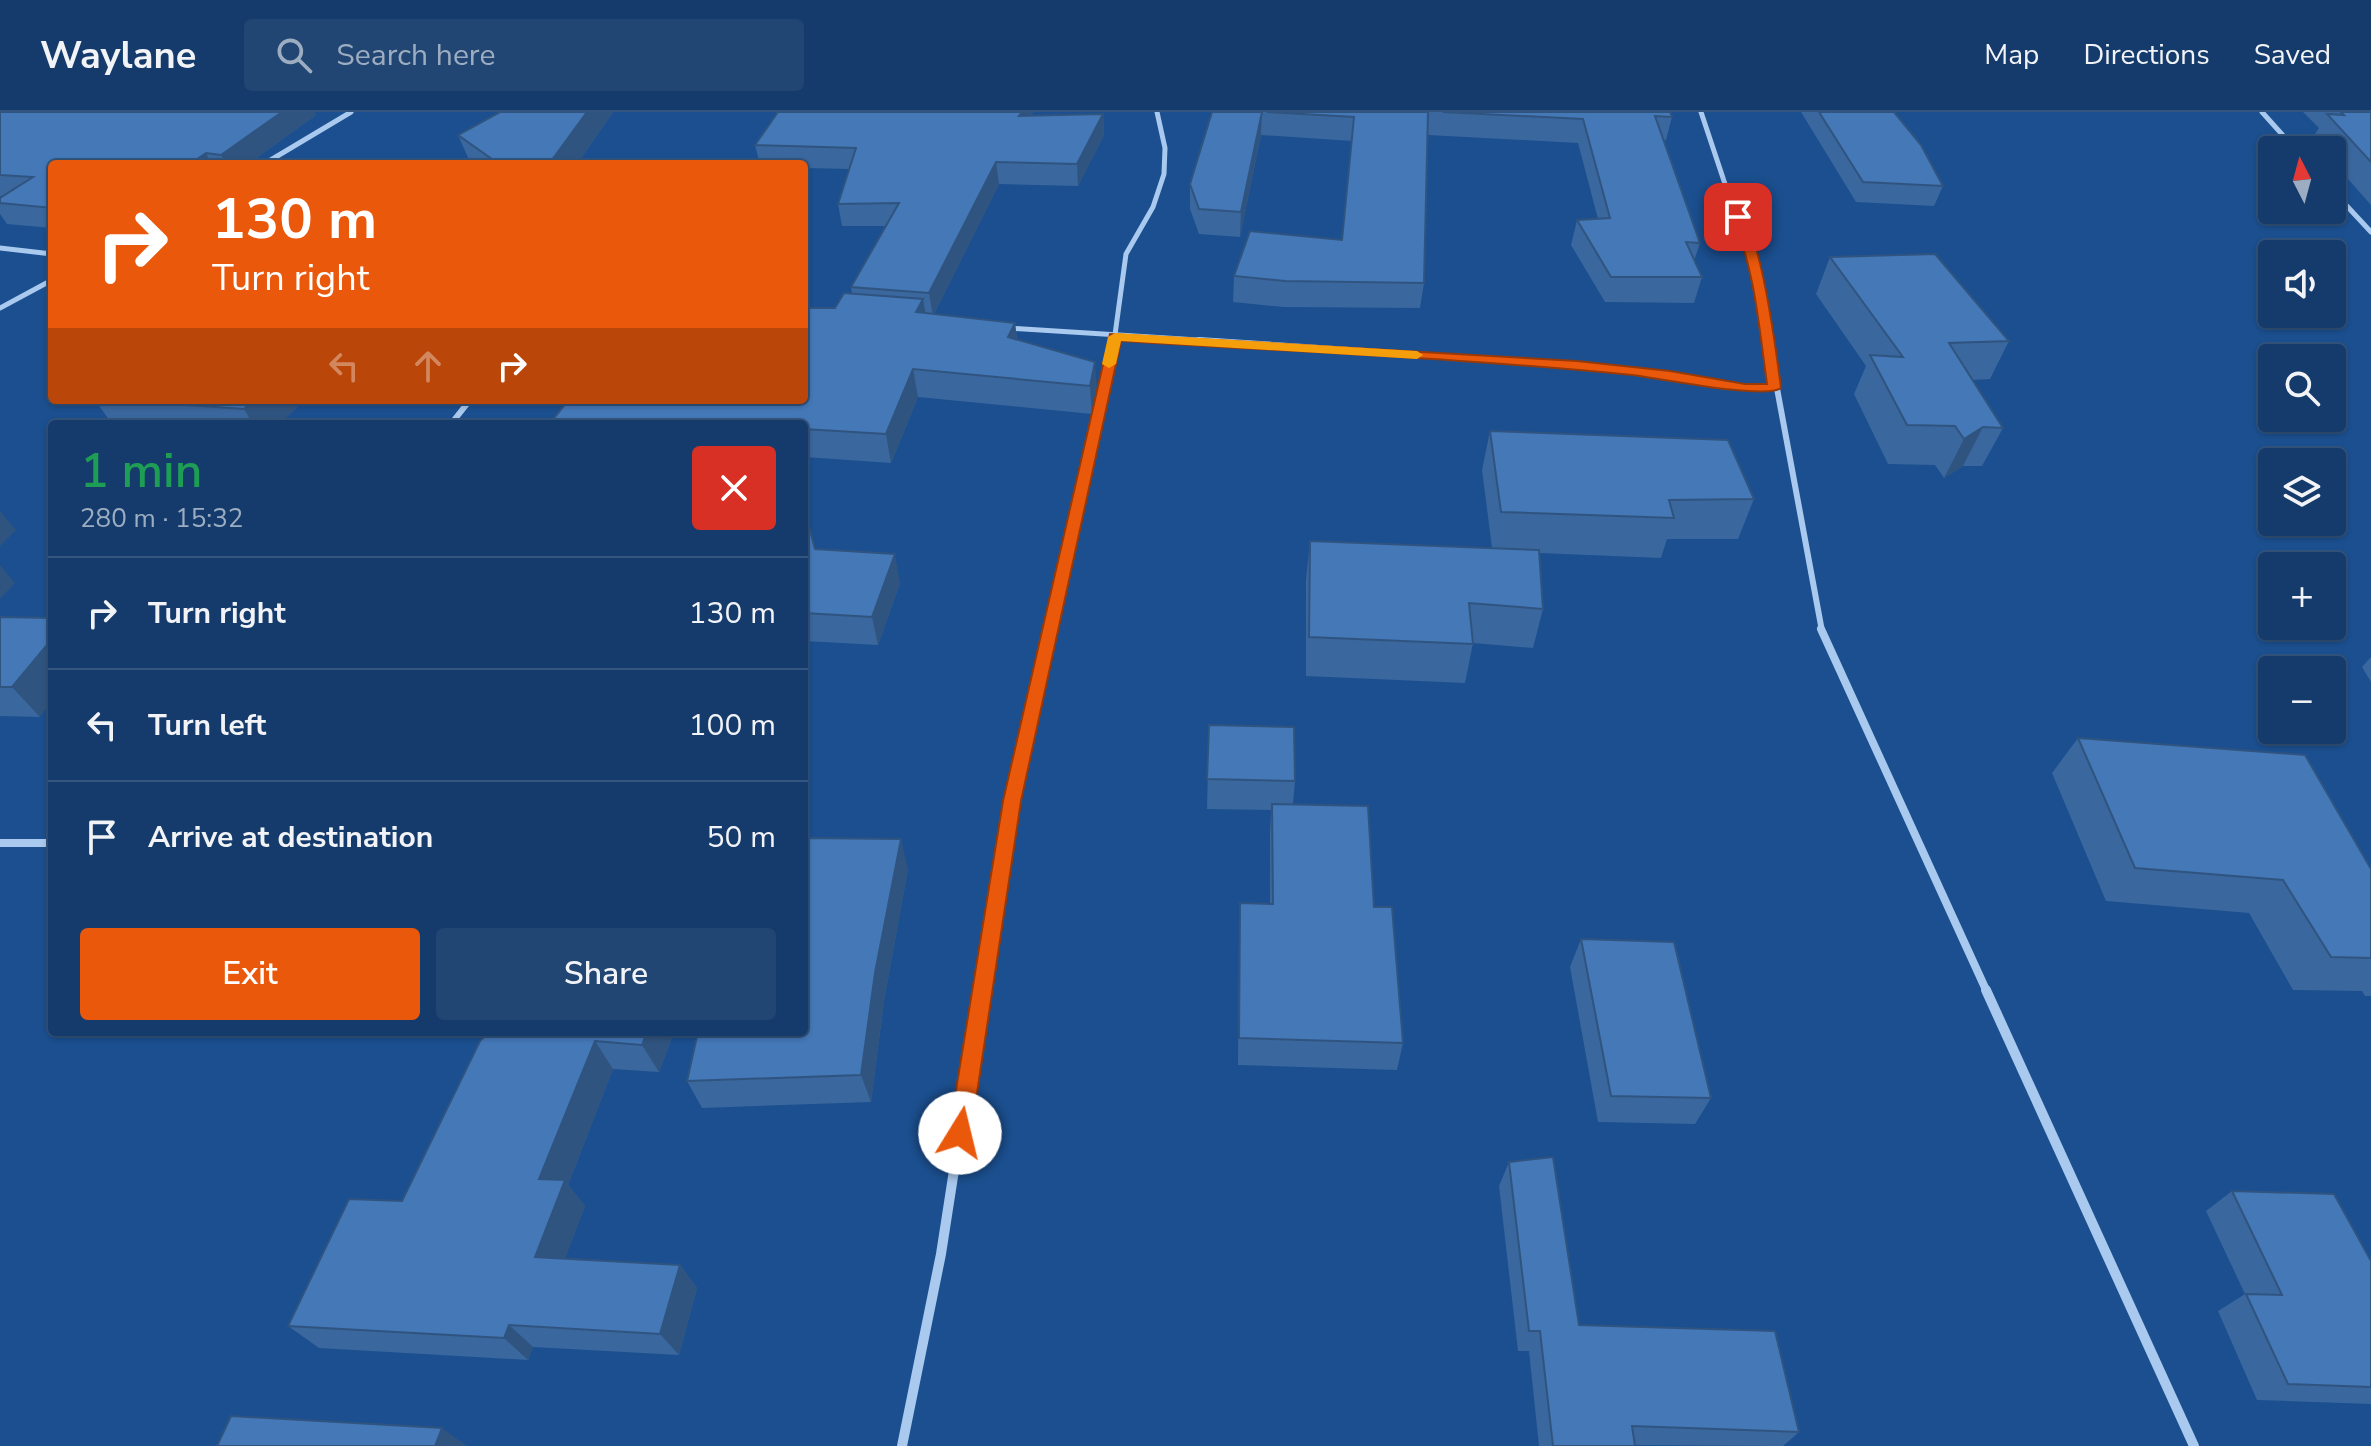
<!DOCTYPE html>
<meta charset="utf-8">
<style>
:root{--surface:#143b6b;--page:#214673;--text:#f1f3f6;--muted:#9dadc1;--line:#33557e;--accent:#ea580c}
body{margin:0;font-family:"Nunito Sans",sans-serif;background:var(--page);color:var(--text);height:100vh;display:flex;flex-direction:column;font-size:30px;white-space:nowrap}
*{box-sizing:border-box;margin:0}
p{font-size:26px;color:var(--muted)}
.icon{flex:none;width:44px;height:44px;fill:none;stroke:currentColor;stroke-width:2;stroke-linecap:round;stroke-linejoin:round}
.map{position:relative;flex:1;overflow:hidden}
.details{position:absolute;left:48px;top:308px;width:760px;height:616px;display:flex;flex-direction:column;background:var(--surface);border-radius:8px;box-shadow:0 2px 6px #0004,0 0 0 2px var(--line)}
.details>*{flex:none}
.guide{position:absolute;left:48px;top:48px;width:760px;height:244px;border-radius:8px;box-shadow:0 2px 6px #0004,0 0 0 2px var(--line);background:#ea580c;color:#fff;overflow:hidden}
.needle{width:52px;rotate:354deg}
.buttons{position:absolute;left:2258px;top:24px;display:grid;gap:16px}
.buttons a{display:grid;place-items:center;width:88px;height:88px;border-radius:8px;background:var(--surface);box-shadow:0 2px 6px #0004,0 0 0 2px var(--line);font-size:40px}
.pin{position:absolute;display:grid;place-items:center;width:68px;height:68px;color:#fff;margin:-34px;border-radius:16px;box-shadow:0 4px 12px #0006}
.me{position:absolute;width:88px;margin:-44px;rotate:9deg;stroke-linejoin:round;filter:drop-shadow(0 0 6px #0008)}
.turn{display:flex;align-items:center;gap:28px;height:168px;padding:0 32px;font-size:36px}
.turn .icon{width:104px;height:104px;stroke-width:2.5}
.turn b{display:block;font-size:56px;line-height:68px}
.lanes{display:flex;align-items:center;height:76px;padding:0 32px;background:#0003;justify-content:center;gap:40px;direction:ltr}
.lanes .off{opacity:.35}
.round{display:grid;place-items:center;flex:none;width:84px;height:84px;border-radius:8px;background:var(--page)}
.summary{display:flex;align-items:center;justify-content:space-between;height:136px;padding:0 32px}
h1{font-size:48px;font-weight:600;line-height:60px;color:#1e9e55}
.action{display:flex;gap:16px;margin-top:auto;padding:16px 32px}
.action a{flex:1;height:92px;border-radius:8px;background:var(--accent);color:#fff;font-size:32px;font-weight:600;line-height:92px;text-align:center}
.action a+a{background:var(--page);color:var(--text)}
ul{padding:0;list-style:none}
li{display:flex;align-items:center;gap:24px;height:112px;padding:0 32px;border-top:2px solid var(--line)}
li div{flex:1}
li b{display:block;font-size:30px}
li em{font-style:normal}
header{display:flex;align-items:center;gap:48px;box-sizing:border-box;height:112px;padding:0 40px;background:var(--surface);border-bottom:2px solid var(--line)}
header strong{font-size:38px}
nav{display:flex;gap:44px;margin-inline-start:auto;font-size:28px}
.search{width:560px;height:72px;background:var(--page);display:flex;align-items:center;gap:20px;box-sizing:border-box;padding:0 28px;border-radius:8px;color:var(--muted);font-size:30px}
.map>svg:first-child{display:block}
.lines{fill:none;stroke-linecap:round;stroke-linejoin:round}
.street-far3{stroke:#a9c9ee;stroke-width:5}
.street-far2{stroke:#a9c9ee;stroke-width:6}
.street-far1{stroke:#a9c9ee;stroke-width:8}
.street{stroke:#a9c9ee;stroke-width:10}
.wall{fill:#3a679d}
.shaded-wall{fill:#305480}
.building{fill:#4478b7;stroke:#305480;stroke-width:2}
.route{fill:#ea580c;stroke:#983908;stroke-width:2}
.slow{fill:#f59e0b}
</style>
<header>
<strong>Waylane</strong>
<div class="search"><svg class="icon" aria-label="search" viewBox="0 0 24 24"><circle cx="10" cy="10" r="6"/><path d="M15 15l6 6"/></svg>Search here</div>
<nav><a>Map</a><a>Directions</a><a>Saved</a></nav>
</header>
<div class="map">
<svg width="2371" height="1334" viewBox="0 0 2371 1334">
<rect width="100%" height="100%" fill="#1b4f8f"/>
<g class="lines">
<!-- street-far3 -->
<g class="street-far3">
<path d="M1701,0L1729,84L1747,125L1768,230"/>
<path d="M2262,0L2296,38"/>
<path d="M264,52L351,0"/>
<path d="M2332,78L2371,120"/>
<path d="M0,136L52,142"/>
<path d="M0,196L52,168"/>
<path d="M1008,216L1230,230"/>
<path d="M1114,230L1126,142L1153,95L1164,62L1165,36L1157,0"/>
</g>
<!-- street-far2 -->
<g class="street-far2">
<path d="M1199,228L1577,253L1670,263L1745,276H1775"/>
<path d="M1768,228L1822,519"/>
<path d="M451,312L470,288"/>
<path d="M1050,519L1114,228"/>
</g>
<!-- street-far1 -->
<g class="street-far1">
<path d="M1821,517L1987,880"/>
<path d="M0,731H52"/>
<path d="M982,880L1012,689L1050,517"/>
</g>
<!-- street -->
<g class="street">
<path d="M1986,878L2194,1334"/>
<path d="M902,1334L941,1142L982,878"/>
</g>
</g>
<!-- wall -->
<g class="wall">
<path d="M0,0L316,3L248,52H52V116L7,112L0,102V86L4,84H0Z"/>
<path d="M500,0H613L577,52H474L469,48L458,23Z"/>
<path d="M1033,0L1031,4L1103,2L1104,23L1078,74L999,72L934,202L1015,211L1017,227L1097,278L1092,302L918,285L891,351L805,345L804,346V312L578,291L835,196L852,182L851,175L886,114H842L838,92L849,57L804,56V52H760L755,33Z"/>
<path d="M1212,0H1670L1672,5L1666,28H1664L1700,131L1694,149L1702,165L1694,191L1605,190L1571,133L1577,108L1598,107L1578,31L1428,23L1424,171L1420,196L1283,195L1233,190L1234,164L1342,128L1352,29L1261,23L1240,125L1199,122L1190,97V72Z"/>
<path d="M1801,0H1894L1943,74L1934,94L1856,90Z"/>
<path d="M2303,0H2371V93L2332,49V38H2323L2312,26L2319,16Z"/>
<path d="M1830,145L2009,229L1990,267L1972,268L2003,316L1982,354H1963L1944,366L1935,353L1888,352L1854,282L1866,254L1816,182Z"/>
<path d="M95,288H305L279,312H112Z"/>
<path d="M1490,319L1754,387L1738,427H1667L1661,446L1539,441L1543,497L1533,536L1473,531L1465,571L1306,564V468L1310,429L1492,436L1482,358Z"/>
<path d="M804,414L815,437L900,471L878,533L804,529Z"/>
<path d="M0,505L40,605L0,604Z"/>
<path d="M2371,545V570L2362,555Z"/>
<path d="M1209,613L1295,669L1293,692L1374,795L1403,931L1397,958L1238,953L1239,820L1240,791L1270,792V721L1271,698L1207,697Z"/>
<path d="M2078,626L2371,757V884H2365L2362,879L2293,878L2249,801L2106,789L2052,661Z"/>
<path d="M908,757L884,889L871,990L702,996L687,969L804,920Z"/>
<path d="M1581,827L1711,986L1695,1012L1598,1010L1570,855Z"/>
<path d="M489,920H674L659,960L613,957L568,1073L585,1094L565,1146L680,1153L697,1176L679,1243L533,1235L528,1248L319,1236L288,1214L402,1089Z"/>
<path d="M1509,1050L1579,1213L1799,1320L1783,1334L1635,1333V1334H1539L1529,1239H1518L1499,1074Z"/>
<path d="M2232,1079L2371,1149V1292L2257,1288L2218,1199L2245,1182L2206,1099Z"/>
</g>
<!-- shaded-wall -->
<g class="shaded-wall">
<path d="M282,0H315L316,3L248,52H226L221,43Z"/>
<path d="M587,0H613L577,52H549Z"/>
<path d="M1022,0H1033L1021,26L1019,4Z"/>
<path d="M1262,0L1261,23L1240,125L1241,100Z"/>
<path d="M1103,2L1104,23L1078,74L1077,52Z"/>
<path d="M206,41L211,52H190Z"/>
<path d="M996,50L999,72L933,204L929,181Z"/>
<path d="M923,187L928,215L916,200Z"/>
<path d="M1015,211L1018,238L1008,225Z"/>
<path d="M1095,250L1097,278L1092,302L1090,274Z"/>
<path d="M913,257L918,285L891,351L886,322Z"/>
<path d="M254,288H305L279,312H253L244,297Z"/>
<path d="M1983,315L1963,354L1944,366L1964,327Z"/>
<path d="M0,399L16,418L0,434Z"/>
<path d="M895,442L900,471L878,533L872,505Z"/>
<path d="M0,453L15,471L0,487Z"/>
<path d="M52,527V589L40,605L12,575Z"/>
<path d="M901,727L908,757L884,889L871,990L861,963L875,861Z"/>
<path d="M647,920H674L659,960L642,933Z"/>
<path d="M595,929L613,957L568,1073L585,1094L557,1168L535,1145L539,1067Z"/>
<path d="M680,1153L697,1176L679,1243L660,1222Z"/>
<path d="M509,1213L533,1235L528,1248L504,1226Z"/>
<path d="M442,1316L467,1334H435Z"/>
</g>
<!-- building -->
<g class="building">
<path d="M0,0H282L221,43L206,41L190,52H52V96L0,91V86L33,65L0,63Z"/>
<path d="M500,0H587L549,52H499L458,23Z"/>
<path d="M778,0H1022L1019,4L1103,2L1077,52L996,50L929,181L851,175L899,91L838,92L856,36L755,33Z"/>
<path d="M1212,0H1262L1241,100L1199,97L1190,72Z"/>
<path d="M1267,0H1428L1424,171L1285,169L1234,164L1250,119L1342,128L1354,5Z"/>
<path d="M1443,0H1670L1672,5L1655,4L1700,131L1686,130L1702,165H1611L1577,108L1610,106L1583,7Z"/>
<path d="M1819,0H1894L1921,33L1943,74L1863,70Z"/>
<path d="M2341,0H2371V50L2327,2L2344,3Z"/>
<path d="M1935,142L2009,229L1949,231L2003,316L1983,315L1964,327L1955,314L1907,313L1870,243L1903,245L1830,145Z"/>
<path d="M844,181L923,187L916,200L1015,211L1008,225L1095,250L1090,274L913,257L886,322L804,317V312H549L567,290L578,291L580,288H804V196H835Z"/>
<path d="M115,288H254L244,297Z"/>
<path d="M1490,319L1728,328L1754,387L1669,388L1674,406L1501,400Z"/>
<path d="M804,414H809L815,437L895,442L872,505L804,501Z"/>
<path d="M1310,429L1539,438L1543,497L1469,491L1473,532L1309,525Z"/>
<path d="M0,505L52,506V527L12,575H0Z"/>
<path d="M1209,613L1294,615L1295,669L1207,667Z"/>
<path d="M2078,626L2305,643L2371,757V846L2331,845L2283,768L2135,756Z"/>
<path d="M1272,692L1368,694L1374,795H1392L1403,931L1239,926L1240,791L1273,792Z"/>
<path d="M804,726L901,727L875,861L861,963L687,969L698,920H804Z"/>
<path d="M1581,827L1674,830L1711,986L1611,984Z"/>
<path d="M489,920H647L642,933L595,929L539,1067L565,1068L535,1145L680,1153L660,1222L509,1213L504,1226L288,1214L349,1087L402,1089L480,929Z"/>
<path d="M1553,1045L1579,1213L1775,1219L1799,1320L1632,1314L1635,1334H1553L1540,1219H1529L1509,1050Z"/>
<path d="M2232,1079L2334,1082L2371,1149V1275L2288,1272L2246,1182L2282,1183Z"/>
<path d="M231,1304L442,1316L435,1334H217Z"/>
</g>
<!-- route -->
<path class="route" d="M1738,101C1761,113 1777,246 1781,276C1766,288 1659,266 1632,263C1462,246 1291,240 1121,229L1021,689L971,1021L968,1029L960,1032L952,1029L949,1021L1003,689L1110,222L1577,249L1670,259L1745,272H1767C1759,216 1755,157 1732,105Z"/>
<!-- slow -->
<path class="slow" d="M1115,221L1417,239L1423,243L1417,247L1121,229L1116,252L1109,256L1102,252L1108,225Z"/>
</svg>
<div class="buttons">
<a><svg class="needle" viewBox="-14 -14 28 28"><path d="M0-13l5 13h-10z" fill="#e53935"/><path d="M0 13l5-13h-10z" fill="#9dadc1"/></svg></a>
<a><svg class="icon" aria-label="sound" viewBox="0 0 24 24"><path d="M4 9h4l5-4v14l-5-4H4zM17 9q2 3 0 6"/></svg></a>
<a><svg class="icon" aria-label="search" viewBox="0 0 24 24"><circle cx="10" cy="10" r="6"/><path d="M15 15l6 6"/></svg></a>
<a><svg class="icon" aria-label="layers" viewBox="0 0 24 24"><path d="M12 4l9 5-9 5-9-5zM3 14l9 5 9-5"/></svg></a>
<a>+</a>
<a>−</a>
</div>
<div class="pin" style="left:1738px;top:105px;background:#d93025"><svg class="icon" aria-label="arrive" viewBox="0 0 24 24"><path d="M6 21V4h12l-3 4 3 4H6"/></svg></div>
<svg class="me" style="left:960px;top:1021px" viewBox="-20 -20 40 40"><circle r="19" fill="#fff"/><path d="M0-13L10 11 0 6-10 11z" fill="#ea580c"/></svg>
<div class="guide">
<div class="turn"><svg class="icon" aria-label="right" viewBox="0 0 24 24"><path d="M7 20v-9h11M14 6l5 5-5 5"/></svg><div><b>130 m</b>Turn right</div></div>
<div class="lanes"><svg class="icon off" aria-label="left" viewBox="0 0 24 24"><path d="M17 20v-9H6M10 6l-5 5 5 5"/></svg><svg class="icon off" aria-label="ahead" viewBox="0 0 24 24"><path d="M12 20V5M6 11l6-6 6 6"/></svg><svg class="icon" aria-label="right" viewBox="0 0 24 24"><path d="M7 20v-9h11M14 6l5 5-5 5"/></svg></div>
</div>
<section class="details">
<div class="summary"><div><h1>1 min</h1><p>280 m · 15:32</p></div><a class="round" style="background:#d93025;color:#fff"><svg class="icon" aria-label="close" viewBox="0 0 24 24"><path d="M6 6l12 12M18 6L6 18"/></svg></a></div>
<ul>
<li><svg class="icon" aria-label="right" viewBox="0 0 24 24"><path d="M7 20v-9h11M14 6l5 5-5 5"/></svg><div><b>Turn right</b></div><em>130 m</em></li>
<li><svg class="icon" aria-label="left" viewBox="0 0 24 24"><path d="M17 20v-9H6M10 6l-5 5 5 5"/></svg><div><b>Turn left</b></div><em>100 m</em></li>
<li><svg class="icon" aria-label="arrive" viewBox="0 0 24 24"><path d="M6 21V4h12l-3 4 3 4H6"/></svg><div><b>Arrive at destination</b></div><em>50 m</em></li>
</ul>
<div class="action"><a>Exit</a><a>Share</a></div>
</section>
</div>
